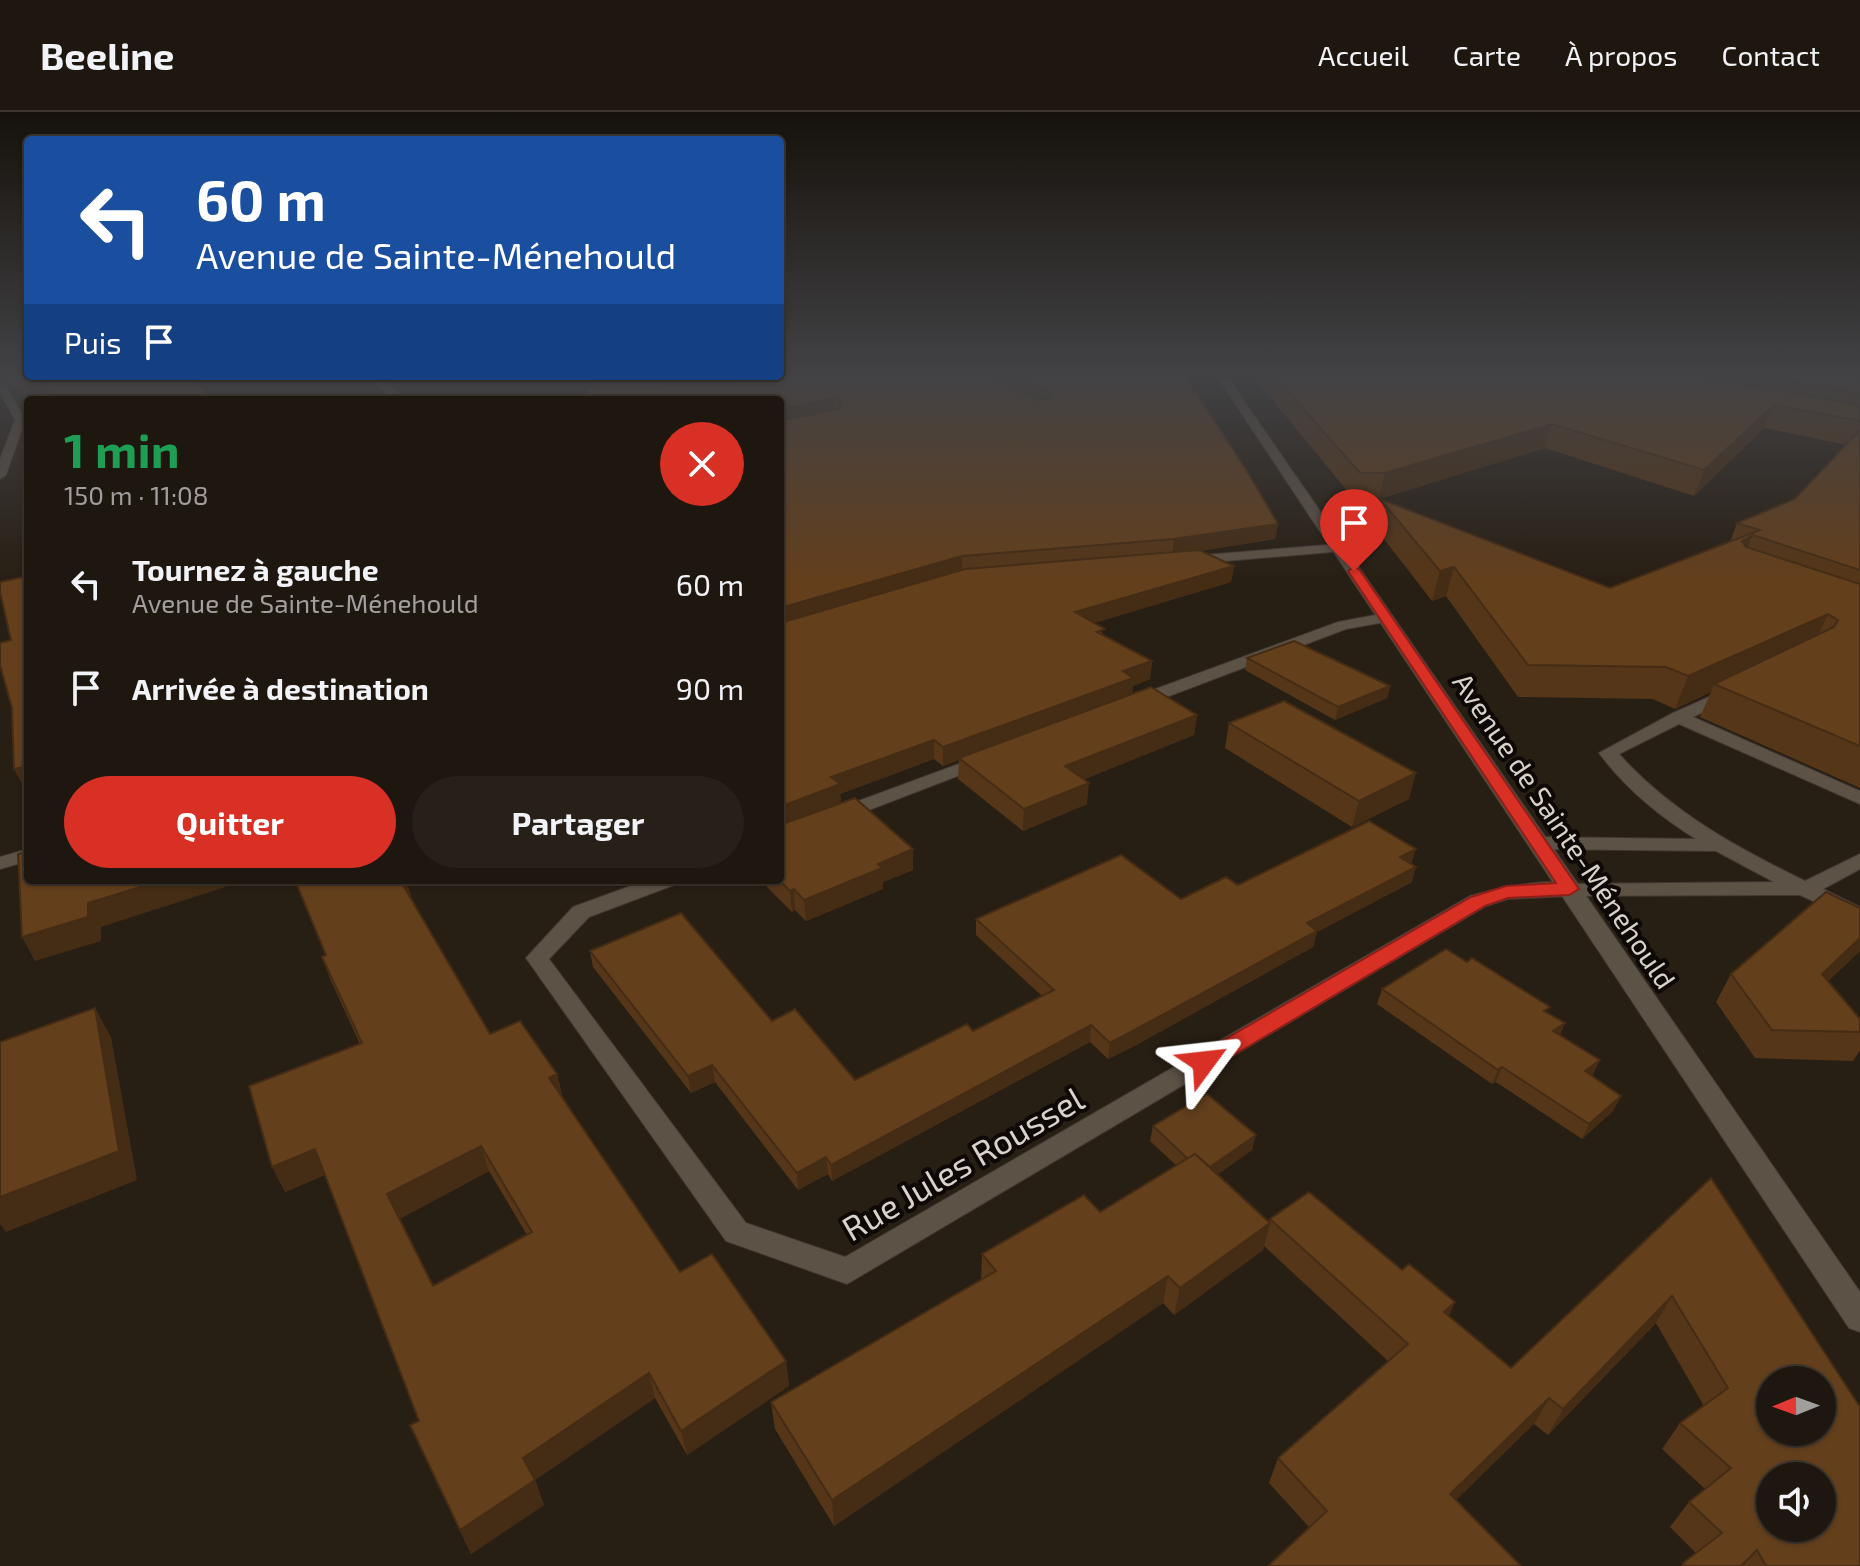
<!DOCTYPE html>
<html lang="fr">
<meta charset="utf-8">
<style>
:root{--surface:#1e170f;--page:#262018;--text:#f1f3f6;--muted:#a19f9e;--line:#3c362f;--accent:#d93025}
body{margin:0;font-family:"Exo 2",sans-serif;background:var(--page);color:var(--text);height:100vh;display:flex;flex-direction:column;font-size:30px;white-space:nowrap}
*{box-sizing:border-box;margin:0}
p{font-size:26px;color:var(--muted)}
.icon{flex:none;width:44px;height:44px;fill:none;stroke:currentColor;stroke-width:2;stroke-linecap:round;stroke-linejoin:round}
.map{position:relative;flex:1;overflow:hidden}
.details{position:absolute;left:24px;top:284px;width:760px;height:488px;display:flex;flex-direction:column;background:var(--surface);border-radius:8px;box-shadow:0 2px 6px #0004,0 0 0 2px var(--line)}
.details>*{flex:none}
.guide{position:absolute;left:24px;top:24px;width:760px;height:244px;border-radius:8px;box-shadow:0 2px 6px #0004,0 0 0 2px var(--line);background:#1a4fa0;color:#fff;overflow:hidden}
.needle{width:52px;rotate:269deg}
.controls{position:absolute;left:1756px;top:1254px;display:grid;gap:16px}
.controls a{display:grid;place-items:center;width:80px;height:80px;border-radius:50%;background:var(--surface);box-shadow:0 2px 6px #0004,0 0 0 2px var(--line);font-size:40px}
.pin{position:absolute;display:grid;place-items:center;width:68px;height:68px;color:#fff;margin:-82px -34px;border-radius:50% 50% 50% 0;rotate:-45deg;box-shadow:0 0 8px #0007}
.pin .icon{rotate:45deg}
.me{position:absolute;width:88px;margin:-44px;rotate:60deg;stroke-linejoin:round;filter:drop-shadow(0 0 6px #0008)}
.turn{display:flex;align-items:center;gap:28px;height:168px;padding:0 40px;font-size:36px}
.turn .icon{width:104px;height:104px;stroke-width:2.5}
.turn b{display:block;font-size:56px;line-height:68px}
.then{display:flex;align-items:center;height:76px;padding:0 40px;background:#0003;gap:16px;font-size:30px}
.round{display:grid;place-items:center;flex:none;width:84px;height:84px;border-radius:42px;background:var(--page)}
.headline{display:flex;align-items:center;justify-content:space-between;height:136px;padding:0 40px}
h1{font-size:48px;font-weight:700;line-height:60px;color:#1e9e55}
.primary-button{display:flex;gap:16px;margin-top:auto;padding:16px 40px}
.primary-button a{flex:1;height:92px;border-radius:48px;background:var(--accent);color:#fff;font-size:32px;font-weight:700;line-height:92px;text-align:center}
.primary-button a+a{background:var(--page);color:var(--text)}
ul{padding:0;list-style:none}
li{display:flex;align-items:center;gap:24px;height:104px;padding:0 40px}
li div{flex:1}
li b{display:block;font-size:30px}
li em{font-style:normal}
header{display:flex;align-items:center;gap:48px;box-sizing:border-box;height:112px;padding:0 40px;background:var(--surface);border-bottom:2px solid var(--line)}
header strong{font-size:38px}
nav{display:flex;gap:44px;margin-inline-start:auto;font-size:28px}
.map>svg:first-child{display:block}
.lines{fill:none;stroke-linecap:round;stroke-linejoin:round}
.service-casing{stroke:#413832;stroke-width:2}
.minor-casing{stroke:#413832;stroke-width:2}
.secondary-casing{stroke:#413832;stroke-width:2}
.service{fill:#5d5246;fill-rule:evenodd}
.minor{fill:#5d5246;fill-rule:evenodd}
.secondary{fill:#5d5246;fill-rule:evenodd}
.wall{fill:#553618;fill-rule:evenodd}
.shaded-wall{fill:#452c14}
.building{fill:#633f1c;stroke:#452c14;stroke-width:2;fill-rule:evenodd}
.route{fill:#d93025;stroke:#8d1f18;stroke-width:2}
.labels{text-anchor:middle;stroke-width:8;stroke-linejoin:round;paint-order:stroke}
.street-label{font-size:28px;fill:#d8d2cb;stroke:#0e0906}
.near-street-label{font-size:34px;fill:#d8d2cb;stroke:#0e0906}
</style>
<header>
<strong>Beeline</strong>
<nav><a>Accueil</a><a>Carte</a><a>À propos</a><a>Contact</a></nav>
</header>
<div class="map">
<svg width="1860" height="1454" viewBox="0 0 1860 1454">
<rect width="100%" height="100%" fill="#281f14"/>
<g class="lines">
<defs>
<g id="service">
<path d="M612,282L616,283V287L523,288L528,285Z"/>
<path d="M1729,576L1735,577L1737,581L1735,585L1693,605L1860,679V692L1679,612L1619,642C1671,700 1736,735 1805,769L1860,742V757L1823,777L1860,795V811L1800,783L1569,784L1562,782L1558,777L1562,772L1774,770L1716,739L1539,737L1529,731L1539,725L1696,727C1659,704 1625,676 1599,641L1673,601Z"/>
</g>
<g id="minor">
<path d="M369,264H380L405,288H394Z"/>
<path d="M0,269L5,272L25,308L6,363L0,367V347L15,308L0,281Z"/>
<path d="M1339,432L1344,433V439L1191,452L1184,448L1191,444Z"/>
<path d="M1386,501L1394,506L1391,509L1346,517L1143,594H1131L1129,590L1131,586L1338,510Z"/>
<path d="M983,643L989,644L992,648L989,652L848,706L841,708L831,702L834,698Z"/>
<path d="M28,737V749L0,757V745Z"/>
<path d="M647,768H677L674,773L589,805L549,847L746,1111L845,1145L1470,784C1491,778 1565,760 1580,777L1569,784L1508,787L1486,794L847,1172L726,1129L526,846L573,795Z"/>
</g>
<path id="secondary" d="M1216,263H1226L1860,1180V1220L1849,1216Z"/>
</defs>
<!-- service casing -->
<use href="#service" class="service-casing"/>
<!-- minor casing -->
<use href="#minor" class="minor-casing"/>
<!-- secondary casing -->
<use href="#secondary" class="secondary-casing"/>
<!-- service -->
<use href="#service" class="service"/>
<!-- minor -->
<use href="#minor" class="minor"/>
<!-- secondary -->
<use href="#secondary" class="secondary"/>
</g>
<!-- wall -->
<g class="wall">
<path d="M0,263H28L49,280L16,285L8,271L0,266Z"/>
<path d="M780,263H1184L1278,412L1275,427L1200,439L1234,454L1231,470L1094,511L1104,523L1152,549L1150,567L1133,574L1132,582L1197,603L1194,623L1084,667L1087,692L1023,719L958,667L959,648L943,654L934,647L840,682L841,691L913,737V758L883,770V777L806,809L795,798L792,800L760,768H780L594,276L592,267L593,264Z"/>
<path d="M1252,263H1860V676L1700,605L1711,580L1675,597L1653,587L1518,585L1446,484L1432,489L1374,414L1380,387L1610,476L1730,430L1737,411L1795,387L1847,333L1764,316L1694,384L1545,336L1379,387H1354Z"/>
<path d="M1247,546L1390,574L1387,586L1335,608L1245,558Z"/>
<path d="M1229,611L1409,687L1352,715L1225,636Z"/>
<path d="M1416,737L1411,752L1412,770L1317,820L1313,835L1138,932L1108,947L1090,930L832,1069L828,1062L798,1078L715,970L691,981L593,855L590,839L772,909L855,968L973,919L1042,884L976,823V807L1181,787L1238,773Z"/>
<path d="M294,768H406L412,790L490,922L557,962L563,987L680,1160L786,1249L789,1274L687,1343L655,1286L535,1368L544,1393L471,1442L410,1313L419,1309L325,1063L285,1080L360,932L331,869L322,845L326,843ZM489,1059L527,1123L433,1174L399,1107Z"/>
<path d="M1860,796V839L1828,869L1860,907V938L1853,949L1755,946L1716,890L1731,862Z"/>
<path d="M1382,877L1547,900L1560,923L1593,963L1592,964L1621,984L1613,999L1582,1027L1496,970L1492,972L1377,892Z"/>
<path d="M1153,1014L1252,1038L1218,1062L1269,1110L1270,1107L1449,1205L1511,1256L1711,1066L1860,1454H1681L1696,1441L1670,1415L1689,1390L1705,1377L1662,1337L1680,1311L1704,1294L1656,1211L1548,1323L1534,1312L1309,1415L1269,1371L1278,1346L1388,1249L1264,1134L1263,1138L1174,1203L1163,1191L834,1414L775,1317L771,1290L981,1168L982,1142L1100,1100L1177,1054L1150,1029Z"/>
</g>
<!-- shaded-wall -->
<g class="shaded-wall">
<path d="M46,271L50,280L16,285L12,277Z"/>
<path d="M834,286V299L780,311V297Z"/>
<path d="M1774,293L1764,316L1694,384L1704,358Z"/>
<path d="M1552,312L1545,336L1379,387L1385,361Z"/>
<path d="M1278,412L1275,427L1172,443L1174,427Z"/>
<path d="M1753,423L1741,451L1742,429Z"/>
<path d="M962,444V460L780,514V496Z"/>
<path d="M1234,454L1231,470L1074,517L1075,500Z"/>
<path d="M1454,455L1446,484L1432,489L1440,459Z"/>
<path d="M1828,502L1814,532L1714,572L1711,580L1675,597L1688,564Z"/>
<path d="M1152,549L1150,567L1133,574L1131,584L959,646V648L943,654V635L1123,559Z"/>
<path d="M1390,574L1387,586L1335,608L1338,595Z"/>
<path d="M1197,603L1194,623L1063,676L1065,654Z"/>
<path d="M934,628V647L840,682L841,692L780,715V695L831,665Z"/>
<path d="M28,654V679H26L14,657Z"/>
<path d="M1416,661L1409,687L1352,715L1359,689Z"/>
<path d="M1089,671L1087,692L1023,719L1024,697Z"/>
<path d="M913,737V758L883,770V777L806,809L804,788L878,752Z"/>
<path d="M1416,737L1411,752L1400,745Z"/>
<path d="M1416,755L1412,770L1317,820L1313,835L1138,932L1108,947L1110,931L1307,811Z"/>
<path d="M163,768H247L101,815V829L35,849L22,825L88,791Z"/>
<path d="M400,768H406L413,790Z"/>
<path d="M794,777L795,798L792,800L790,779Z"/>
<path d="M1860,826V839L1805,891L1822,862Z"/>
<path d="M95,896L111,925L137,1068L6,1120L0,1112V1085Z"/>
<path d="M1565,911L1559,926L1553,919Z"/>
<path d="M1091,913L1090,930L832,1069L831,1053Z"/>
<path d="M1600,948L1593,963L1578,974L1585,959Z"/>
<path d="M712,953L715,970L691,981L688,964Z"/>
<path d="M1502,955L1496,970L1492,972L1498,958Z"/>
<path d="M557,962L563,987L549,966Z"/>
<path d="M1621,984L1613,999L1582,1027L1589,1012Z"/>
<path d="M1256,1023L1252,1038L1200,1075L1203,1060Z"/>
<path d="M481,1034L489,1059L398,1108L387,1082Z"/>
<path d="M315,1037L326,1062L285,1080L272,1055Z"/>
<path d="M826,1045L828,1062L798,1078L797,1061Z"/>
<path d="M1270,1111L1263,1138L1174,1203L1180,1176Z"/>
<path d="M1168,1164L1163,1191L834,1414L832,1388Z"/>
<path d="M1672,1184L1656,1211L1548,1323L1563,1297Z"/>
<path d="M1455,1190L1444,1217V1200Z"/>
<path d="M786,1249L789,1274L687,1343L681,1319Z"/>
<path d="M649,1261L655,1286L535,1368L544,1393L471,1442L460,1418L523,1346Z"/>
<path d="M1549,1286L1534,1312L1437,1407L1450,1382Z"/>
</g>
<!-- building -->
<g class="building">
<path d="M5,263L192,264L210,288H52L46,271L12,277Z"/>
<path d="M780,263H985L1038,288L1051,285L1050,280L1011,263H1184L1244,354L1278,412L1174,427L962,444L780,496V309L839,297L842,291L834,286L780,297V288H586L590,277L726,273L732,265L731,264Z"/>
<path d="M1274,263H1693L1860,293V309L1774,293L1704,358L1552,312L1385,361H1360Z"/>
<path d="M1752,263H1851L1860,265V282Z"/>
<path d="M593,264H686L592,267Z"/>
<path d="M1860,318V458L1753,423L1742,429L1746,435L1860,472V634L1714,572L1834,515L1838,508L1828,502L1688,564L1666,555L1528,553L1454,455L1440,459L1380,387L1610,476L1760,418L1737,411L1795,387Z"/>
<path d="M1199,438L1234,454L1075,500L1105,517L1097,520L1152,549L1123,559L1133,566L943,635L934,628L831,665L840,672L780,695V511L965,457Z"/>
<path d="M28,464V654L14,657L12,596L0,553V531L11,528L0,480V470Z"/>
<path d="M1294,529L1390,574L1338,595L1247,546Z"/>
<path d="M1151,575L1197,603L1065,654L1089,671L1024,697L959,646Z"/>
<path d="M1284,589L1416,661L1359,689L1229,611Z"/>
<path d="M855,686L913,737L878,752L882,756L804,788L794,777L790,779L779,768H780V713Z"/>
<path d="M1369,709L1416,737L1400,745L1416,755L1307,811L1317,819L1140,915L1110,931L1091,913L831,1053L826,1045L797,1061L712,953L688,964L590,839L681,801L772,909L795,897L855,968L967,912L973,919L1054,878L976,807L1121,743L1181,787L1226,765L1238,773Z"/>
<path d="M28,740V768H163L88,791V805L22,825L18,742Z"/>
<path d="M295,768H400L490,922L520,909L557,962L549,966L680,1160L712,1142L786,1249L681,1319L649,1261L523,1346L535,1368L460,1418L410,1313L419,1309L315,1037L272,1055L249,974L362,931L322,845L326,843ZM481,1034L532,1120L433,1174L387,1082Z"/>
<path d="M1826,780L1860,796V826L1822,862L1860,907V920L1772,918L1731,862Z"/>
<path d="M1446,837L1467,850L1472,846L1550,895L1544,899L1565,911L1553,919L1600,948L1585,959L1621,984L1589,1012L1502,955L1498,958L1382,877Z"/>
<path d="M95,896L119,1039L0,1085V930Z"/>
<path d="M1207,982L1256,1023L1210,1055L1195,1042L1188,1047L1153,1014Z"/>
<path d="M1195,1042L1270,1111L1180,1176L1168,1164L832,1388L771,1290L996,1159L982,1142L1084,1083L1100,1100Z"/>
<path d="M1711,1066L1860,1295V1454H1766L1757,1438L1741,1454H1686L1683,1451L1722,1421L1689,1390L1731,1356L1680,1311L1728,1276L1672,1184L1563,1297L1549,1286L1450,1382L1521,1454H1268L1327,1399L1278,1346L1408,1232L1270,1107L1309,1080L1402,1158L1409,1152L1455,1190L1444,1200L1511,1256ZM1770,1268H1822V1320H1770ZM1770,1364H1822V1416H1770Z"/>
</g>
<!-- sky -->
<linearGradient id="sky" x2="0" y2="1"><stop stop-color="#16110b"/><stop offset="0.56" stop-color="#424245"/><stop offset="1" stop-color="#424245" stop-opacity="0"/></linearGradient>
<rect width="1860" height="467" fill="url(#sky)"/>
<!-- route -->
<path class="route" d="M1354,455L1359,457L1579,777L1569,783L1508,786L1485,794L1212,956L1204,959L1196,956L1192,950L1196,944L1471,785L1506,774L1556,771L1348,459Z"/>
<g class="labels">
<!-- street labels -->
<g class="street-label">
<text transform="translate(1564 719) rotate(56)" y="10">Avenue de Sainte-Ménehould</text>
</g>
<!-- near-street labels -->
<g class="near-street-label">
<text transform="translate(963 1052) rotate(-30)" y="12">Rue Jules Roussel</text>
</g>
</g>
</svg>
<div class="controls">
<a><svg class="needle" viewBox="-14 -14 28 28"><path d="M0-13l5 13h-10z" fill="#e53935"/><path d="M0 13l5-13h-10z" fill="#a19f9e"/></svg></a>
<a><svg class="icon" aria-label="sound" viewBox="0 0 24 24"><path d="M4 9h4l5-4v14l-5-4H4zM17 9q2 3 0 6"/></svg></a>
</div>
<div class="pin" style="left:1354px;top:459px;background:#d93025"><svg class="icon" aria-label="arrive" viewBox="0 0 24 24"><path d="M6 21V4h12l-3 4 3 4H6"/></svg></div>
<svg class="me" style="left:1204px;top:950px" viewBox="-20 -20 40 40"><path d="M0-17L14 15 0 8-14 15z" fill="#d93025" stroke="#fff" stroke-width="4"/></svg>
<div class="guide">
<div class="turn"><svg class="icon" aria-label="left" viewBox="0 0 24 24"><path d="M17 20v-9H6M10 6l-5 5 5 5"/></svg><div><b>60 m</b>Avenue de Sainte-Ménehould</div></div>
<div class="then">Puis<svg class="icon" aria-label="arrive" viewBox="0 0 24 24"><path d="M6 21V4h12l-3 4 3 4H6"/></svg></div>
</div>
<section class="details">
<div class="headline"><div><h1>1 min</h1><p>150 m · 11:08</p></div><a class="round" style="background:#d93025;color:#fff"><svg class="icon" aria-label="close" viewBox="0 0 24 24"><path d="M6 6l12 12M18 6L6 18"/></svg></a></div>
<ul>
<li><svg class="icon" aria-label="left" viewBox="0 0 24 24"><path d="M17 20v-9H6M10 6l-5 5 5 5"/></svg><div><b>Tournez à gauche</b><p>Avenue de Sainte-Ménehould</p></div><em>60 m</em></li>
<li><svg class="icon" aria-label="arrive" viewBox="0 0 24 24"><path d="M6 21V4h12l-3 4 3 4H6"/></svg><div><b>Arrivée à destination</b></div><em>90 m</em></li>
</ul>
<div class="primary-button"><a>Quitter</a><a>Partager</a></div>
</section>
</div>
